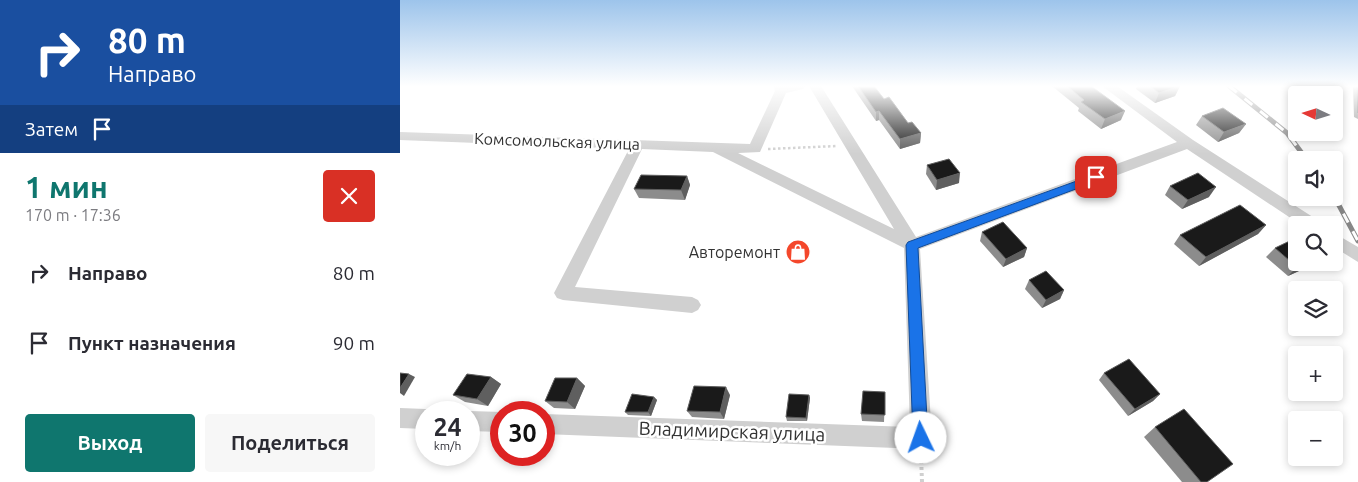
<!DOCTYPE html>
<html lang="ru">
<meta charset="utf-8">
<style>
:root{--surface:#fff;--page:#f7f7f7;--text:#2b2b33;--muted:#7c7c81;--accent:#0f766e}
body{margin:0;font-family:Ubuntu,sans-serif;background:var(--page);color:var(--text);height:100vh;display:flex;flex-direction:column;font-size:19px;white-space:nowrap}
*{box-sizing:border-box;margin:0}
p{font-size:16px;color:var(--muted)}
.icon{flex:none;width:28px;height:28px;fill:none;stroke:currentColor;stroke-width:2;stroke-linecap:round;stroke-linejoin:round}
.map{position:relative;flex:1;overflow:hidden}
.side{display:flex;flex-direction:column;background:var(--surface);width:400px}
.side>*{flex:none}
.hud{background:#1a4fa0;color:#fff;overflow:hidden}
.needle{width:32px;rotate:274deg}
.fabs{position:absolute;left:888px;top:86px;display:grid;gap:10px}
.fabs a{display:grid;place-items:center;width:55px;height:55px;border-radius:5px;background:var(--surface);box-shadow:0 2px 8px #0003;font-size:25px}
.speed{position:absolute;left:15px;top:401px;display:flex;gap:10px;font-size:25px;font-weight:700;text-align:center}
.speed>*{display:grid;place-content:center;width:65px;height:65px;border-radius:50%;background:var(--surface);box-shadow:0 2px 8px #0003;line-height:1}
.speed small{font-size:12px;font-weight:400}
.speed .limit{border:8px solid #d22;background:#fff;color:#111}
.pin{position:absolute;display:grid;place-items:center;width:42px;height:42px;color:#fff;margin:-21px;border-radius:10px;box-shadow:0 2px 8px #0006}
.me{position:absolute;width:55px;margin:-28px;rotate:357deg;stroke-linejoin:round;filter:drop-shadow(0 0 4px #0008)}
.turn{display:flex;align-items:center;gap:18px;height:105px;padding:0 25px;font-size:22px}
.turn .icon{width:65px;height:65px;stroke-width:2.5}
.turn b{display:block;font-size:35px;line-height:42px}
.then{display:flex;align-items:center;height:48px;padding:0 25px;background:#0003;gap:10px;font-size:19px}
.round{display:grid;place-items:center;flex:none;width:52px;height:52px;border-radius:5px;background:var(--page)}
.headline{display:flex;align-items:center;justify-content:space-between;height:85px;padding:0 25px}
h1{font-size:30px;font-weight:700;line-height:38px;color:var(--accent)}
.cta{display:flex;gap:10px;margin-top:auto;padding:10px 25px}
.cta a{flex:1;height:58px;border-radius:5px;background:var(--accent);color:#fff;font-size:20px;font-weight:700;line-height:58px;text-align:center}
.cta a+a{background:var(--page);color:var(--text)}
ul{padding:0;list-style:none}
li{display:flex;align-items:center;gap:15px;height:70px;padding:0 25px}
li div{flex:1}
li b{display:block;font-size:19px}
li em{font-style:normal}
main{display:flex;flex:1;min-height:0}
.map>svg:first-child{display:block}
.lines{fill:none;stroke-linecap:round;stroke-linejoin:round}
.path-far1{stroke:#d0d0d0;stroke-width:2.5;stroke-dasharray:2.5 2.5;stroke-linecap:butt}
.path{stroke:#d0d0d0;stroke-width:4;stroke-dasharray:3 3;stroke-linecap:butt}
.minor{fill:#d0d0d0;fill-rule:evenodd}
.rail-casing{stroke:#888;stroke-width:5}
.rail{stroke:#fff;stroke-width:3;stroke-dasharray:10;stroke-linecap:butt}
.wall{fill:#8c8c8c}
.shaded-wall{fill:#5f5f5f}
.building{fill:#1a1a1a;stroke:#5f5f5f}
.route{fill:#1a73e8;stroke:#114b97}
.labels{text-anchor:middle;stroke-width:5;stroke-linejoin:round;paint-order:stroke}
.street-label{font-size:16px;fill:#333;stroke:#fff}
.poi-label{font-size:16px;fill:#333;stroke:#fff;text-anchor:end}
.near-street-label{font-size:19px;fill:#333;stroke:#fff}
</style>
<main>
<section class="side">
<div class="hud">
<div class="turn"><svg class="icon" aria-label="right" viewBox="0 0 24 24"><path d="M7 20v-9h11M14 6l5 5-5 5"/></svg><div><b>80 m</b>Направо</div></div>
<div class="then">Затем<svg class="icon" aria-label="arrive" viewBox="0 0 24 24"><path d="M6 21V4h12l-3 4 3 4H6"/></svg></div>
</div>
<div class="headline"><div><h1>1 мин</h1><p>170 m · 17:36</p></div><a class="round" style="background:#d93025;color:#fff"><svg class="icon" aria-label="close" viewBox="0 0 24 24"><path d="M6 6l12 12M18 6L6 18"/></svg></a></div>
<ul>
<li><svg class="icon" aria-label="right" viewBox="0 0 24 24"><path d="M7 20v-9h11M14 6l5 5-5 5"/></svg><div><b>Направо</b></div><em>80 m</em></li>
<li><svg class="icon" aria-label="arrive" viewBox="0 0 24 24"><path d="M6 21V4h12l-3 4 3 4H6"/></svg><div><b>Пункт назначения</b></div><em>90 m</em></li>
</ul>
<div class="cta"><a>Выход</a><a>Поделиться</a></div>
</section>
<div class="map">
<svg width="958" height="482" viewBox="0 0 958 482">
<rect width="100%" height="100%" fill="#fff"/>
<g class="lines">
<!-- path-far1 -->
<path class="path-far1" d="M368,149L437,146"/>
<!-- path -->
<path class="path" d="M521,455L522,482"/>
<!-- minor -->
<g class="minor">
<path d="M374,86H405L403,89L386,93L360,152L338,153L494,229L409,86H421L516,237L777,142L702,86H717L793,140L919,221L921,225H901L787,149L520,249L532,438L528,445L521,449L144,434V414L510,427L504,248L313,152L242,149L175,287L292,297L298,300L301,305L298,310L292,313L163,300L157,298L154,293L229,149L0,140V132L350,144L375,91Z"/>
<path d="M934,233L958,247V262L934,247Z"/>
<path d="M0,408L26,409L34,412H26V429L0,428Z"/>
<path d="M69,411L103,412H101V432L69,431V412H65Z"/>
</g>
<defs>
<g id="rail">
<path d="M829,86L887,133L907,160"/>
<path d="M934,196L958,241"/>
</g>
</defs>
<!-- rail casing -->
<use href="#rail" class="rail-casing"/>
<!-- rail -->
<use href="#rail" class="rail"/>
</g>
<!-- wall -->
<g class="wall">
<path d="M452,86H474L484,99L508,123L521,133L520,143L500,149L479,120L476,121Z"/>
<path d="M652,86H691L721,120L701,129L678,111L679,108Z"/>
<path d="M737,86H780L775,96L755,103L736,89Z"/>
<path d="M953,86H958V119L954,117Z"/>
<path d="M802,116L846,124L839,133L818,142L796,125Z"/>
<path d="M527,165L559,183L536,190L526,174Z"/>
<path d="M287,176L290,185L285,200L239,198L234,189Z"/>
<path d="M770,186L809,197L782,209L765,195Z"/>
<path d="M866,225L858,234L799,266L774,244L780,235Z"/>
<path d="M582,232L627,248L624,257L603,267L580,241Z"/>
<path d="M875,248L912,265L888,276L866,257Z"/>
<path d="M629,280L664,290L660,299L642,308L625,289Z"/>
<path d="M704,373L760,394L753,401L728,416L699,380Z"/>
<path d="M91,377L101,384L88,406L65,402L53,395Z"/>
<path d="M177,378L185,386L175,409L154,408L145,401Z"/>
<path d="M485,392L484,422L462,421L461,414Z"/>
<path d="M330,395L324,419L292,417L287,411Z"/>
<path d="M409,395L410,398L407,421H387L386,417Z"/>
<path d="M254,397L257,400L251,416L228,415L225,412Z"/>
<path d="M755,427L807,482H782L744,437Z"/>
</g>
<!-- shaded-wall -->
<g class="shaded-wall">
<path d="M780,86L775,96L755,103L759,93Z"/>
<path d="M479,111V120L476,121V112Z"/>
<path d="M725,111L721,120L701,129L705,119Z"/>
<path d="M846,124L839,133L818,142L824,132Z"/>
<path d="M521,133L520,143L500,149V139Z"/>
<path d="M560,173L559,183L536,190L537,180Z"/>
<path d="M287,176L290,185L285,200L281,190Z"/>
<path d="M816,187L809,197L782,209L788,200Z"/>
<path d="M866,225L858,234L799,266L806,257Z"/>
<path d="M627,248L624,257L603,267L606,259Z"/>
<path d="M908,262H915L912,265L888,276L897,267Z"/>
<path d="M664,290L660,299L642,308L646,300Z"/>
<path d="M9,374L15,377L4,396L0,393V388Z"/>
<path d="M91,377L101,384L88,406L77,399Z"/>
<path d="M177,378L185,386L175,409L167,402Z"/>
<path d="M326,387L330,395L324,419L320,412Z"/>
<path d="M760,394L753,401L728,416L735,409Z"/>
<path d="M409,395L410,398L407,421L406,418Z"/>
<path d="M254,397L257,400L251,416L248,412Z"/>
</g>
<!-- building -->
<g class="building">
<path d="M458,86H474L484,99L489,97L508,123L512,122L521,133L500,139L479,111L476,112Z"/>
<path d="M667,86H691L725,111L705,119L681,102L684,100Z"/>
<path d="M750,86H780L759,93Z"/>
<path d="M957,86H958V113Z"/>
<path d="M823,108L846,124L824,132L802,116Z"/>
<path d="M549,159L560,173L537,180L527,165Z"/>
<path d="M798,173L816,187L788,200L770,186Z"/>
<path d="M241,175L287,176L281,190L234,189Z"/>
<path d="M840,205L866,225L806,257L780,235Z"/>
<path d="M603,222L627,248L606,259L582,232Z"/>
<path d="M896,238V262H908L897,267L875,248Z"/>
<path d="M646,271L664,290L646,300L629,280Z"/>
<path d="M729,359L760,394L735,409L704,373Z"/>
<path d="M0,373L9,374L0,388Z"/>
<path d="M67,374L91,377L77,399L53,395Z"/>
<path d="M155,378H177L167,402L145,401Z"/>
<path d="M294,386L326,387L320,412L287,411Z"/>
<path d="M463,391L485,392V415L461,414Z"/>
<path d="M232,394L254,397L248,412H225Z"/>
<path d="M389,394L409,395L406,418L386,417Z"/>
<path d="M784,409L833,464L807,482H801L755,427Z"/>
</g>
<!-- sky -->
<linearGradient id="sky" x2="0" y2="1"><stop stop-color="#9dc4eb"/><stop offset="0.56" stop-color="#fff"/><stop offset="1" stop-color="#fff" stop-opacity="0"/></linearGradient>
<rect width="958" height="154" fill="url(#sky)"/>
<!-- route -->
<path class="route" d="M696,174L701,177L700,180L518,248L528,438L526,444L521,446L515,444L513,438L506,245L508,242Z"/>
<!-- icons -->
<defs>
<symbol id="shop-disc" viewBox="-11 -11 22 22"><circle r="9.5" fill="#f4472b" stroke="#fff"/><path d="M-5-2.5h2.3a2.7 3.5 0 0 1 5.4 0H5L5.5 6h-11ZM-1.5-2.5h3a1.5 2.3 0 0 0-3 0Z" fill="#fff"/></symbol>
</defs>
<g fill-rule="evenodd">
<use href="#shop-disc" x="384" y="238" width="28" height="28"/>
</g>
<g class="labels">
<!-- street labels -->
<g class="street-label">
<text transform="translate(157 141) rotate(2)" y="6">Комсомольская улица</text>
</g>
<!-- poi labels -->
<g class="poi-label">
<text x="380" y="258">Авторемонт</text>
</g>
<!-- near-street labels -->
<g class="near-street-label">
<text transform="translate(332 431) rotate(2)" y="7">Владимирская улица</text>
</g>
</g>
</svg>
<div class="fabs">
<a><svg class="needle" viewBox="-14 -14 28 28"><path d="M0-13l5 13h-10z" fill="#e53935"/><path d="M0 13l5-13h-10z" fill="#7c7c81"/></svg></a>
<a><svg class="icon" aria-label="sound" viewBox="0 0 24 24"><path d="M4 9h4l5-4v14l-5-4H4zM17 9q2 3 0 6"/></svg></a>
<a><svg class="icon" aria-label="search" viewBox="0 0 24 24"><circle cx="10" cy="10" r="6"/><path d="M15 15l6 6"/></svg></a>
<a><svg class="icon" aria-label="layers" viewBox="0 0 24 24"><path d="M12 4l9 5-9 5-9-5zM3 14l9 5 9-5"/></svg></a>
<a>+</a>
<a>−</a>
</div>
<div class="speed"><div>24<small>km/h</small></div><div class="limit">30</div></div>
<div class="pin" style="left:696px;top:177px;background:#d93025"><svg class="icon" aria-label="arrive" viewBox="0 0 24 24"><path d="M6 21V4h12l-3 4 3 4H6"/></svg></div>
<svg class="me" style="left:521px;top:438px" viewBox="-20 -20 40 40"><circle r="19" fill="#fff"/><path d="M0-13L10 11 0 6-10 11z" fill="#1a73e8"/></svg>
</div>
</main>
